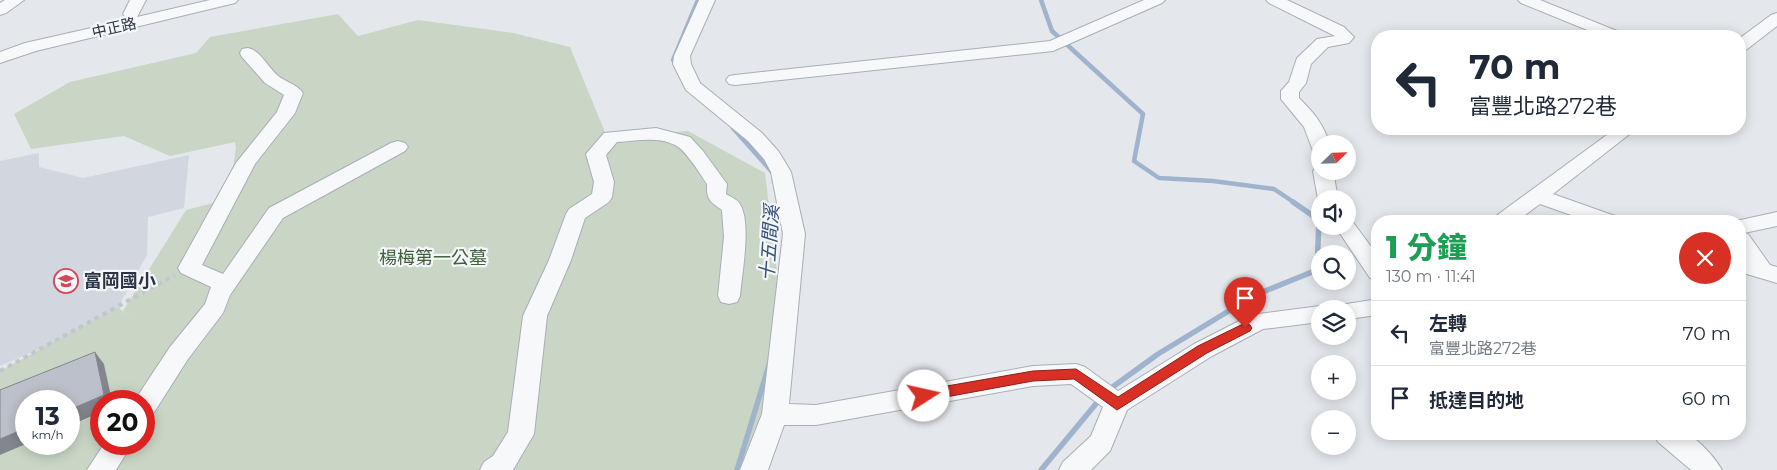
<!DOCTYPE html>
<html lang="zh-TW">
<meta charset="utf-8">
<style>
:root{--surface:#fff;--page:#f2f2f3;--text:#1f2937;--muted:#747a83;--line:#e0e1e3}
body{margin:0;font-family:Montserrat,"Noto Sans TC",sans-serif;background:var(--page);color:var(--text);height:100vh;display:flex;flex-direction:column;font-size:19px;white-space:nowrap}
*{box-sizing:border-box;margin:0}
p{font-size:16px;color:var(--muted)}
.icon{flex:none;width:28px;height:28px;fill:none;stroke:currentColor;stroke-width:2;stroke-linecap:round;stroke-linejoin:round}
.map{position:relative;flex:1;overflow:hidden}
.panel{position:absolute;left:1371px;top:215px;width:375px;height:225px;display:flex;flex-direction:column;background:var(--surface);border-radius:20px;box-shadow:0 2px 12px #0003}
.panel>*{flex:none}
.banner{position:absolute;left:1371px;top:30px;width:375px;height:105px;border-radius:20px;box-shadow:0 2px 12px #0003;background:#fff;color:var(--text);overflow:hidden}
.needle{width:32px;rotate:67deg}
.tools{position:absolute;left:1311px;top:135px;display:grid;gap:10px}
.tools a{display:grid;place-items:center;width:45px;height:45px;border-radius:50%;background:var(--surface);box-shadow:0 2px 12px #0003;font-size:25px}
.speed{position:absolute;left:15px;top:390px;display:flex;gap:10px;font-size:25px;font-weight:700;text-align:center}
.speed>*{display:grid;place-content:center;width:65px;height:65px;border-radius:50%;background:var(--surface);box-shadow:0 2px 12px #0003;line-height:1}
.speed small{font-size:12px;font-weight:400}
.speed .limit{border:8px solid #d22;background:#fff;color:#111}
.pin{position:absolute;display:grid;place-items:center;width:42px;height:42px;color:#fff;margin:-51px -21px;border-radius:50% 50% 50% 0;rotate:-45deg;box-shadow:0 0 5px #0007}
.pin .icon{rotate:45deg}
.me{position:absolute;width:55px;margin:-28px;rotate:80deg;stroke-linejoin:round;filter:drop-shadow(0 0 4px #0008)}
.turn{display:flex;align-items:center;gap:18px;height:105px;padding:0 15px;font-size:22px}
.turn .icon{width:65px;height:65px;stroke-width:2.5}
.turn b{display:block;font-size:35px;line-height:42px}
.round{display:grid;place-items:center;flex:none;width:52px;height:52px;border-radius:26px;background:var(--page)}
.summary{display:flex;align-items:center;justify-content:space-between;height:85px;padding:0 15px}
h1{font-size:30px;font-weight:800;line-height:38px;color:#1e9e55}
ul{padding:0;list-style:none}
li{display:flex;align-items:center;gap:15px;height:65px;padding:0 15px;border-top:1px solid var(--line)}
li div{flex:1}
li b{display:block;font-size:19px}
li em{font-style:normal}
.map>svg:first-child{display:block}
.built{fill:#d2d6de}
.green{fill:#c9d6c5}
.lines{fill:none;stroke-linecap:round;stroke-linejoin:round}
.stream-far1{stroke:#9fb4cc;stroke-width:4.5}
.stream{stroke:#9fb4cc;stroke-width:5.5}
.minor-casing{stroke:#a9aeb7;stroke-width:2}
.path{stroke:#c2c5cb;stroke-width:4;stroke-dasharray:4.5 4.5;stroke-linecap:butt}
.minor{fill:#f7f8fa;fill-rule:evenodd}
.shaded-wall{fill:#83868d}
.building{fill:#bbc0ca;stroke:#83868d}
.route{fill:#d93025;stroke:#8d1f18}
.labels{text-anchor:middle;stroke-width:4.5;stroke-linejoin:round;paint-order:stroke}
.far-street-label{font-size:15px;fill:#2b3445;stroke:#f4f6f9}
.park-label{font-size:18px;fill:#3f6138;stroke:#f4f6f9}
.poi-label{font-size:18px;font-weight:bold;fill:#2b3445;stroke:#f4f6f9;text-anchor:start}
.water-label{font-size:19px;font-style:italic;fill:#34527a;stroke:#f4f6f9}
</style>
<div class="map">
<svg width="1777" height="470" viewBox="0 0 1777 470">
<rect width="100%" height="100%" fill="#e4e7ec"/>
<!-- built -->
<path class="built" d="M39,153V167L83,178L189,155L184,208L148,217L147,255L118,307L63,339L0,366V161Z"/>
<!-- green -->
<g class="green">
<path d="M338,14L358,36L418,20L513,33L570,47L607,137L688,131L765,173L778,281L760,470H115L128,444H144V409L166,362L142,401H112L104,364L0,406V371L118,307L130,318L123,311L186,210L229,199L236,147L235,142L170,156L124,136L31,149L14,114L70,82L196,53L210,37Z"/>
<path d="M101,412V444H116L101,470H0V455L26,444H69V426Z"/>
</g>
<g class="lines">
<!-- stream-far1 -->
<g class="stream-far1">
<path d="M1041,0L1052,31L1143,114L1134,161L1159,178L1213,181L1274,189L1295,203"/>
<path d="M678,65L673,60L698,0"/>
<path d="M733,128L772,172"/>
</g>
<!-- stream -->
<g class="stream">
<path d="M1107,391L1158,354L1255,295L1317,270L1319,220L1293,202"/>
<path d="M737,470L769,365"/>
<path d="M1041,470L1100,399"/>
</g>
<defs>
<g id="minor">
<path d="M5,0H24L6,13L0,15V3Z"/>
<path d="M130,0H146L137,17L210,0H238L235,3L36,51L0,63V52L25,43L131,19L125,17L123,14Z"/>
<path d="M699,0H715L690,56L691,64L700,83L762,133L779,152L791,172L805,234L789,404L816,405L1033,366L1076,364L1085,367L1118,391L1194,344L1251,315L1320,306L1329,309H1320V322L1263,329L1212,356L1127,410L1110,451L1091,470H1059L1063,462L1091,436L1103,407L1071,384L1033,386L816,425H784L768,470H740L762,414L783,234L771,172L764,159L748,141L686,90L673,64L674,56Z"/>
<path d="M1144,0H1165L1162,3L1053,51L735,85L729,84L726,80L729,76L735,75L1050,41Z"/>
<path d="M1266,0H1287L1344,27L1354,37L1349,43L1328,47L1311,64L1306,83L1299,92V98C1312,111 1325,125 1329,144H1320V153L1313,151L1304,127L1281,99V91L1289,82L1297,58L1317,39L1335,36L1269,3Z"/>
<path d="M1518,0H1540L1622,33L1624,36H1602L1521,3Z"/>
<path d="M1777,13V26L1746,50L1740,51V38L1771,15Z"/>
<path d="M248,48C261,51 267,66 277,75C285,82 297,84 303,93L295,113L255,164L202,265L223,274L269,208L391,143L398,141L405,143L408,147L405,151L283,218L230,295L223,313L188,359L153,414L144,417V401H134L135,400L170,347L205,304L211,287L181,273L178,268L236,163L277,112L284,95L265,83L242,57L240,53L242,49Z"/>
<path d="M656,128L690,137L703,151L727,184L726,194C731,197 739,200 741,206C751,226 742,273 740,296L737,302L729,304L721,302L718,296L724,237L722,210C710,202 706,199 707,184C700,174 686,150 675,145C657,136 635,141 617,142L606,155L614,182L612,197L609,202L585,218L571,260L547,316L534,434L513,470H480L484,462L493,456L508,432L523,316L549,260L566,214L569,209L592,194L594,182L586,154L604,133Z"/>
<path d="M1615,129H1636L1553,194L1615,216L1618,221H1588L1540,204L1517,221H1493L1496,216Z"/>
<path d="M1320,166V171H1333L1338,199H1320V202L1318,199L1313,171L1316,167Z"/>
<path d="M1777,212V226L1744,233L1748,234L1770,265L1777,267V283L1740,272V221H1736Z"/>
<path d="M1348,220L1352,221L1378,256V281L1370,278L1335,226H1348Z"/>
<path d="M1378,299V315L1348,319V309H1338L1340,305Z"/>
<path d="M1654,434C1662,433 1677,431 1686,434C1697,437 1716,459 1722,470H1691L1658,442Z"/>
<path d="M104,444H132L116,470H87Z"/>
</g>
</defs>
<!-- minor casing -->
<use href="#minor" class="minor-casing"/>
<!-- path -->
<path class="path" d="M0,371L175,275"/>
<!-- minor -->
<use href="#minor" class="minor"/>
</g>
<!-- shaded-wall -->
<g class="shaded-wall">
<path d="M95,352L104,364L112,401H101V412L69,426V410Z"/>
<path d="M26,428V444L0,455V439Z"/>
</g>
<!-- building -->
<path class="building" d="M95,352L104,395L69,410V401H26V428L0,439V390Z"/>
<!-- route -->
<path class="route" d="M1245,323L1250,325L1252,328L1250,331L1207,353L1117,410L1074,379L1033,381L924,401L920,399L918,396L920,392L924,390L1033,371L1076,369L1118,397L1198,346Z"/>
<!-- icons -->
<defs>
<symbol id="school-ring" viewBox="-11 -11 22 22"><circle r="9.5" fill="#f4f6f9" stroke="#d1495b" stroke-width="1.5"/><path d="M0-5L7-2L0 1L-7-2ZM-4 1L0 2.5L4 1V4Q0 6-4 4Z" fill="#d1495b"/></symbol>
</defs>
<g fill-rule="evenodd">
<use href="#school-ring" x="52" y="267" width="28" height="28"/>
</g>
<g class="labels">
<!-- far-street labels -->
<g class="far-street-label">
<text transform="translate(114 28) rotate(-13)" y="5">中正路</text>
</g>
<!-- park labels -->
<g class="park-label">
<text x="433" y="264">楊梅第一公墓</text>
</g>
<!-- poi labels -->
<g class="poi-label">
<text x="84" y="287">富岡國小</text>
</g>
<!-- water labels -->
<g class="water-label">
<text transform="translate(769 243) rotate(-86)" y="7">十五間溪</text>
</g>
</g>
</svg>
<div class="tools">
<a><svg class="needle" viewBox="-14 -14 28 28"><path d="M0-13l5 13h-10z" fill="#e53935"/><path d="M0 13l5-13h-10z" fill="#747a83"/></svg></a>
<a><svg class="icon" aria-label="sound" viewBox="0 0 24 24"><path d="M4 9h4l5-4v14l-5-4H4zM17 9q2 3 0 6"/></svg></a>
<a><svg class="icon" aria-label="search" viewBox="0 0 24 24"><circle cx="10" cy="10" r="6"/><path d="M15 15l6 6"/></svg></a>
<a><svg class="icon" aria-label="layers" viewBox="0 0 24 24"><path d="M12 4l9 5-9 5-9-5zM3 14l9 5 9-5"/></svg></a>
<a>+</a>
<a>−</a>
</div>
<div class="speed"><div>13<small>km/h</small></div><div class="limit">20</div></div>
<div class="pin" style="left:1245px;top:328px;background:#d93025"><svg class="icon" aria-label="arrive" viewBox="0 0 24 24"><path d="M6 21V4h12l-3 4 3 4H6"/></svg></div>
<svg class="me" style="left:924px;top:396px" viewBox="-20 -20 40 40"><circle r="19" fill="#fff"/><path d="M0-13L10 11 0 6-10 11z" fill="#d93025"/></svg>
<div class="banner">
<div class="turn"><svg class="icon" aria-label="left" viewBox="0 0 24 24"><path d="M17 20v-9H6M10 6l-5 5 5 5"/></svg><div><b>70 m</b>富豐北路272巷</div></div>
</div>
<section class="panel">
<div class="summary"><div><h1>1 分鐘</h1><p>130 m · 11:41</p></div><a class="round" style="background:#d93025;color:#fff"><svg class="icon" aria-label="close" viewBox="0 0 24 24"><path d="M6 6l12 12M18 6L6 18"/></svg></a></div>
<ul>
<li><svg class="icon" aria-label="left" viewBox="0 0 24 24"><path d="M17 20v-9H6M10 6l-5 5 5 5"/></svg><div><b>左轉</b><p>富豐北路272巷</p></div><em>70 m</em></li>
<li><svg class="icon" aria-label="arrive" viewBox="0 0 24 24"><path d="M6 21V4h12l-3 4 3 4H6"/></svg><div><b>抵達目的地</b></div><em>60 m</em></li>
</ul>
</section>
</div>
